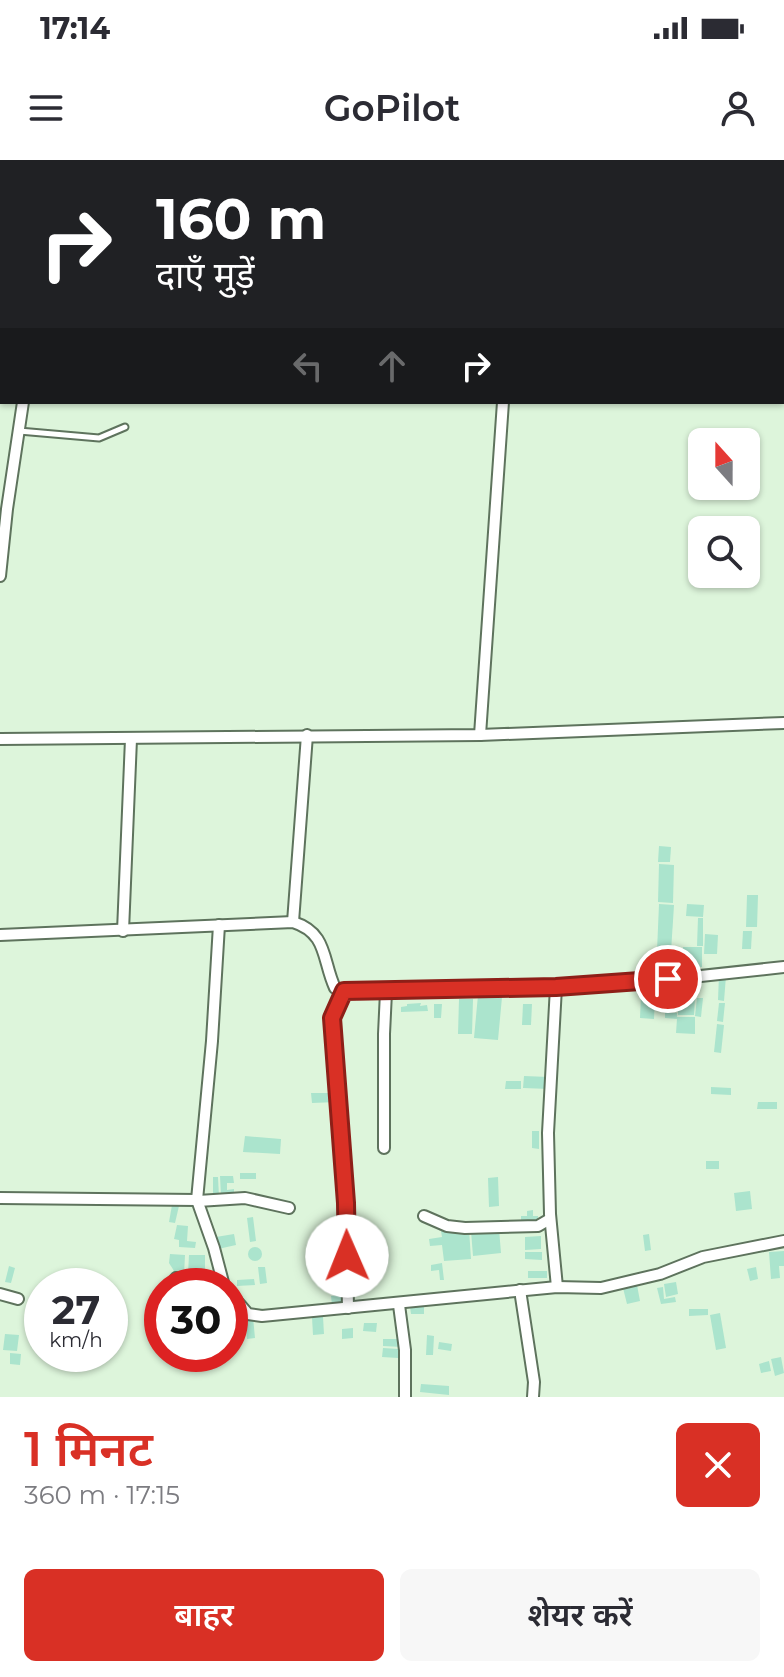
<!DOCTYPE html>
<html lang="hi">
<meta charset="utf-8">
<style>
:root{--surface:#fff;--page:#f7f7f7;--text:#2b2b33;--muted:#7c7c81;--accent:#d93025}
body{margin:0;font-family:Montserrat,"Noto Sans Devanagari",sans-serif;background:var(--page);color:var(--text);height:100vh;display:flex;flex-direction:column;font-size:30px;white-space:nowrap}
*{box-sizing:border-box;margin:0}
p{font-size:26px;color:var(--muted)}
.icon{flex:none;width:44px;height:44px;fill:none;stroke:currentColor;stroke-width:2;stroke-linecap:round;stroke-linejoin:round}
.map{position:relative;height:1237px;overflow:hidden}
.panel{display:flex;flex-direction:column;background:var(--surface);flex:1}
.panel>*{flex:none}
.banner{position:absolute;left:0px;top:0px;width:784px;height:244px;box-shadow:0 2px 6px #0004;background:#202124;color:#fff;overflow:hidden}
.needle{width:52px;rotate:339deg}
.controls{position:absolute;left:688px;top:268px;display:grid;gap:16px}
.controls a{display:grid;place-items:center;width:72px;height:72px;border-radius:12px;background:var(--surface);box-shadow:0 2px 6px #0004;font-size:40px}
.speed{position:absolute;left:24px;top:1108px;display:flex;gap:16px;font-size:40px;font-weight:700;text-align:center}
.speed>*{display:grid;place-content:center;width:104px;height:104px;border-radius:50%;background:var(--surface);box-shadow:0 2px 6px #0004;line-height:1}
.speed small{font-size:20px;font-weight:400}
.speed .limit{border:12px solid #d22;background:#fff;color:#111}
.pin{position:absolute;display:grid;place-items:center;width:68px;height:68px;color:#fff;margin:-34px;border:4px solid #fff;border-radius:50%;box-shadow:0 2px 8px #0007}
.me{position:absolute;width:88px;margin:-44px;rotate:359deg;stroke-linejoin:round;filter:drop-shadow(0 0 6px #0008)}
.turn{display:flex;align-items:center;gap:28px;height:168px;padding:0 24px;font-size:36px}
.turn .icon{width:104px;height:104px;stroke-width:2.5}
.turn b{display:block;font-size:56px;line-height:68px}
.lanes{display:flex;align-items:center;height:76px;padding:0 24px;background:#0003;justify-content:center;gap:40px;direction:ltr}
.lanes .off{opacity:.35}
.round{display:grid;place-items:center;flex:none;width:84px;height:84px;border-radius:12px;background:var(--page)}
.head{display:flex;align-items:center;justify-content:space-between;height:136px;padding:0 24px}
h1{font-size:48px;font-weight:600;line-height:60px;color:var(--accent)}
.cta{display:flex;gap:16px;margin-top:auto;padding:16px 24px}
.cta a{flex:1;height:92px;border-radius:12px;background:var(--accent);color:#fff;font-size:32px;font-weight:600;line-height:92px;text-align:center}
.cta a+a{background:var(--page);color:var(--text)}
.status{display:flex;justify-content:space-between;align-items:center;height:56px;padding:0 40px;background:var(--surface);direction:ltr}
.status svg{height:22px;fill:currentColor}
header{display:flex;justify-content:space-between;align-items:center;height:104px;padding:0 24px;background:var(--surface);font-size:36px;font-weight:600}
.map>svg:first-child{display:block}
.building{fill:#abe4cd}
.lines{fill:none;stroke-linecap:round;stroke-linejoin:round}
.lane-casing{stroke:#5e735d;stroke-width:9}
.street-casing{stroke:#5e735d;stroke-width:14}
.lane{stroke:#fff;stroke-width:5}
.street{stroke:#fff;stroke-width:10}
.route-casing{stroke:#8d1f18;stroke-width:20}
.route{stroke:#d93025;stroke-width:14}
</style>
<div class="status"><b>17:14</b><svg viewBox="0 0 49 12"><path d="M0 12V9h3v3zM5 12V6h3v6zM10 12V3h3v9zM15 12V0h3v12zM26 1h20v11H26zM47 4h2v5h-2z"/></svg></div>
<header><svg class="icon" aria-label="menu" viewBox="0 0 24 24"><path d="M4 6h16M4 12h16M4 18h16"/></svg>GoPilot<svg class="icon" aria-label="person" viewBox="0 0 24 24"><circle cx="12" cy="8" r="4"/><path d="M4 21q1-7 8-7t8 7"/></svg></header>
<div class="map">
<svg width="784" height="1237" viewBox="0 0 784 1237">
<rect width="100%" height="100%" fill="#ddf5db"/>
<!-- building -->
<g class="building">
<path d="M659,686L671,687L670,702H658Z"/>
<path d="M659,704L674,705L673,743L658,742Z"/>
<path d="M747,735H758L757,767H746Z"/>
<path d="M659,744L674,745L671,792L657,791Z"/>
<path d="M687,744L704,745L703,757L686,756Z"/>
<path d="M698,758H703V786H697Z"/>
<path d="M743,771H752L751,789H742Z"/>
<path d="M705,774L718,775L717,794H704Z"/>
<path d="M683,787H702V807L683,806Z"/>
<path d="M719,815L726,816L724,841L718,840Z"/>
<rect x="679" y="827" width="12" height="10"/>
<path d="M641,834L655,835L654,859L640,858Z"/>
<path d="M478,835L502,837L498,880L474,878Z"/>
<path d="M678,838H695L694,855H678Z"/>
<path d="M697,838H703L701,857L695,856Z"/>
<path d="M459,839H473L472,874H458Z"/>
<path d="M421,843L420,846L427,845L428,851L401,852V847L407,846V844Z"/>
<path d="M719,843H725L723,862L717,861Z"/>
<path d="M434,844H442L441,858H434Z"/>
<path d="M523,844H532L531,865H522Z"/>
<path d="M665,853H677V857H695V874L676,873L677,859L665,858Z"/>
<path d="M717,864L724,865L721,893L714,892Z"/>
<path d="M524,916L549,917V929L523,928Z"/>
<path d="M506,921H521V929H505Z"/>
<path d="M711,927L731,928V935L711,934Z"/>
<path d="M311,933H337V942L312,943Z"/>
<path d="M758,942H777V949H757Z"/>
<path d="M532,971H539V989L532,988Z"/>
<path d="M245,976L281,979L280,994L243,992Z"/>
<rect x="706" y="1001" width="13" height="8"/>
<rect x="240" y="1013" width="16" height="6"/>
<path d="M220,1016H233L234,1023H227V1030L234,1029V1036H221Z"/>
<path d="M213,1017H218L219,1037H213Z"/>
<path d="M498,1017L499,1046L489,1047L488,1018Z"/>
<path d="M750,1031L752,1049L736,1051L734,1033Z"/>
<path d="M172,1045L179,1046L175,1063L169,1062Z"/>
<path d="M533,1050V1056H538V1061H521V1056H527V1051Z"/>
<path d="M253,1057L256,1081L250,1082L247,1058Z"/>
<path d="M177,1065L188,1066L187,1081L196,1082L195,1088L179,1087V1080L174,1079Z"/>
<path d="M469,1069L471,1099L444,1101L442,1085L430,1086L429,1079L442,1077L441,1071Z"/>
<path d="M499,1069L501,1093L473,1096L471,1071Z"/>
<path d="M234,1074L236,1085L218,1089L216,1077Z"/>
<path d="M649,1074L651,1090L645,1091L643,1075Z"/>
<path d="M541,1076V1089L525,1090V1077Z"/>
<circle cx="255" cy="1094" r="7"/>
<path d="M784,1091V1106H779L780,1118L771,1119L769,1092Z"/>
<path d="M525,1092H542V1100L525,1099Z"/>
<path d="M170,1094L185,1095L184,1115L176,1114L169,1103Z"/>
<path d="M189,1095H205V1114H188Z"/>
<path d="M442,1103L444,1120H440L439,1110L431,1111V1105Z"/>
<path d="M9,1106L15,1108L11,1123L5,1122Z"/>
<path d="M258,1107H265L267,1123L260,1124Z"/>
<path d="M756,1107L758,1119L750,1121L747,1109Z"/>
<rect x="528" y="1111" width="19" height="7"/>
<path d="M254,1119L255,1125L237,1126V1120Z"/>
<path d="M676,1122L678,1134L666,1137L664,1124Z"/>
<path d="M637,1125L640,1141L627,1144L623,1128Z"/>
<path d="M663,1127L664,1139L675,1137L676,1142L661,1144L657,1128Z"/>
<path d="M343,1134L344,1144L332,1145L331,1136Z"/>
<path d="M424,1146V1154H411L410,1147Z"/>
<path d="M689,1149H708V1155L689,1156Z"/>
<path d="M720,1153L726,1188L716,1190L710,1155Z"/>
<path d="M245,1157H253L255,1178L247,1179Z"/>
<path d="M312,1157H323L324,1174L313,1175Z"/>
<path d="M364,1163H377L376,1172L363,1171Z"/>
<path d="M353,1168V1178L342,1179V1169Z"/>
<path d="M5,1174L19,1175L17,1191L3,1190Z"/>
<path d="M427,1175L434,1176L433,1195H426Z"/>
<path d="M383,1179H402V1187L383,1186Z"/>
<path d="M439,1182L452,1184L451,1191L438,1189Z"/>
<path d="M383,1188L398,1189V1198L382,1197Z"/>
<path d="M10,1193L21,1194L20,1205L10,1204Z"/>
<path d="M781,1197L784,1213L775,1216L771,1199Z"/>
<path d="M769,1201L771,1211L761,1213L759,1204Z"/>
<path d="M421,1224L449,1226V1235L420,1232Z"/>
</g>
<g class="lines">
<defs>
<path id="lane" d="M19,271L99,278L125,267"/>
<g id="street">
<path d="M44,2V0"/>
<path d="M515,2V0"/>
<path d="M0,416L7,349L23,242"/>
<path d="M480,575L503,242"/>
<path d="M0,579L480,575L784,563"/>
<path d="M293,762L307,575"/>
<path d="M219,765L212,881L197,1040L214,1088L224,1126"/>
<path d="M123,771L131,579"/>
<path d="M0,775L293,762C328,773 322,800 335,828L344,831L556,827L645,822L784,807"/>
<path d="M556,827L548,973L550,1054L557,1127"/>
<path d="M344,831L332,858L346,1043L348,1148"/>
<path d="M384,988V874L386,832"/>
<path d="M0,1038L197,1040"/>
<path d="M198,1041L245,1038L289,1048"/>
<path d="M424,1056L447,1066L465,1068L538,1066L550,1059"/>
<path d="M176,1118L223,1125"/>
<path d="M520,1130L534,1222L533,1237"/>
<path d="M230,1133L248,1154L262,1156L557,1127L601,1128L660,1114L703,1097L784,1081"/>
<path d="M0,1134L18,1139"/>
<path d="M399,1145L405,1190V1237"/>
</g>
</defs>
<!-- lane casing -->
<use href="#lane" class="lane-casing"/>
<!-- street casing -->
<use href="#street" class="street-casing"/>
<!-- lane -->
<use href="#lane" class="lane"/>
<!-- street -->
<use href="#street" class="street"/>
</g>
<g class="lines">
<defs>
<path id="route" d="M347,1096L346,1043L332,858L344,831L556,827L668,819"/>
</defs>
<!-- route casing -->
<use href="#route" class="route-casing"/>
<!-- route -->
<use href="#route" class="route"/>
</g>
</svg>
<div class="controls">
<a><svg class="needle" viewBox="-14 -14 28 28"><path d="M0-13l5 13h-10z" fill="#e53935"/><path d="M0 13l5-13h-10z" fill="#7c7c81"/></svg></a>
<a><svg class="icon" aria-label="search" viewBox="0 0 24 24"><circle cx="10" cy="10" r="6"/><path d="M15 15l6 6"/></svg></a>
</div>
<div class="speed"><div>27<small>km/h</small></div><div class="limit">30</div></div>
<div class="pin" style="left:668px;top:819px;background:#d93025"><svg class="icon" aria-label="arrive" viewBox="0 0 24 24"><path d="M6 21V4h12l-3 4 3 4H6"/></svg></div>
<svg class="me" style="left:347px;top:1096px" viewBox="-20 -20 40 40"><circle r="19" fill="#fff"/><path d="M0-13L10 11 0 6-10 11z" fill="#d93025"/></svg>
<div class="banner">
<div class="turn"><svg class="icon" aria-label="right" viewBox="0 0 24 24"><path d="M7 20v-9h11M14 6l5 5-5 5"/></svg><div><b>160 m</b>दाएँ मुड़ें</div></div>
<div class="lanes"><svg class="icon off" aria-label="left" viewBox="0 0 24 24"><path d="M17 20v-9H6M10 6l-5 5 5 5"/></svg><svg class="icon off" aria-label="ahead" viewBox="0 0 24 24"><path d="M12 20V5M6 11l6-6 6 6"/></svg><svg class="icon" aria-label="right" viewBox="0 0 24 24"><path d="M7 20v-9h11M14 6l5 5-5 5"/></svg></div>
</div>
</div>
<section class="panel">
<div class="head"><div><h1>1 मिनट</h1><p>360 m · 17:15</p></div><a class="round" style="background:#d93025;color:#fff"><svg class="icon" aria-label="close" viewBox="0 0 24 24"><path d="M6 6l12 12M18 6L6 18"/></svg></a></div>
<div class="cta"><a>बाहर</a><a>शेयर करें</a></div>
</section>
